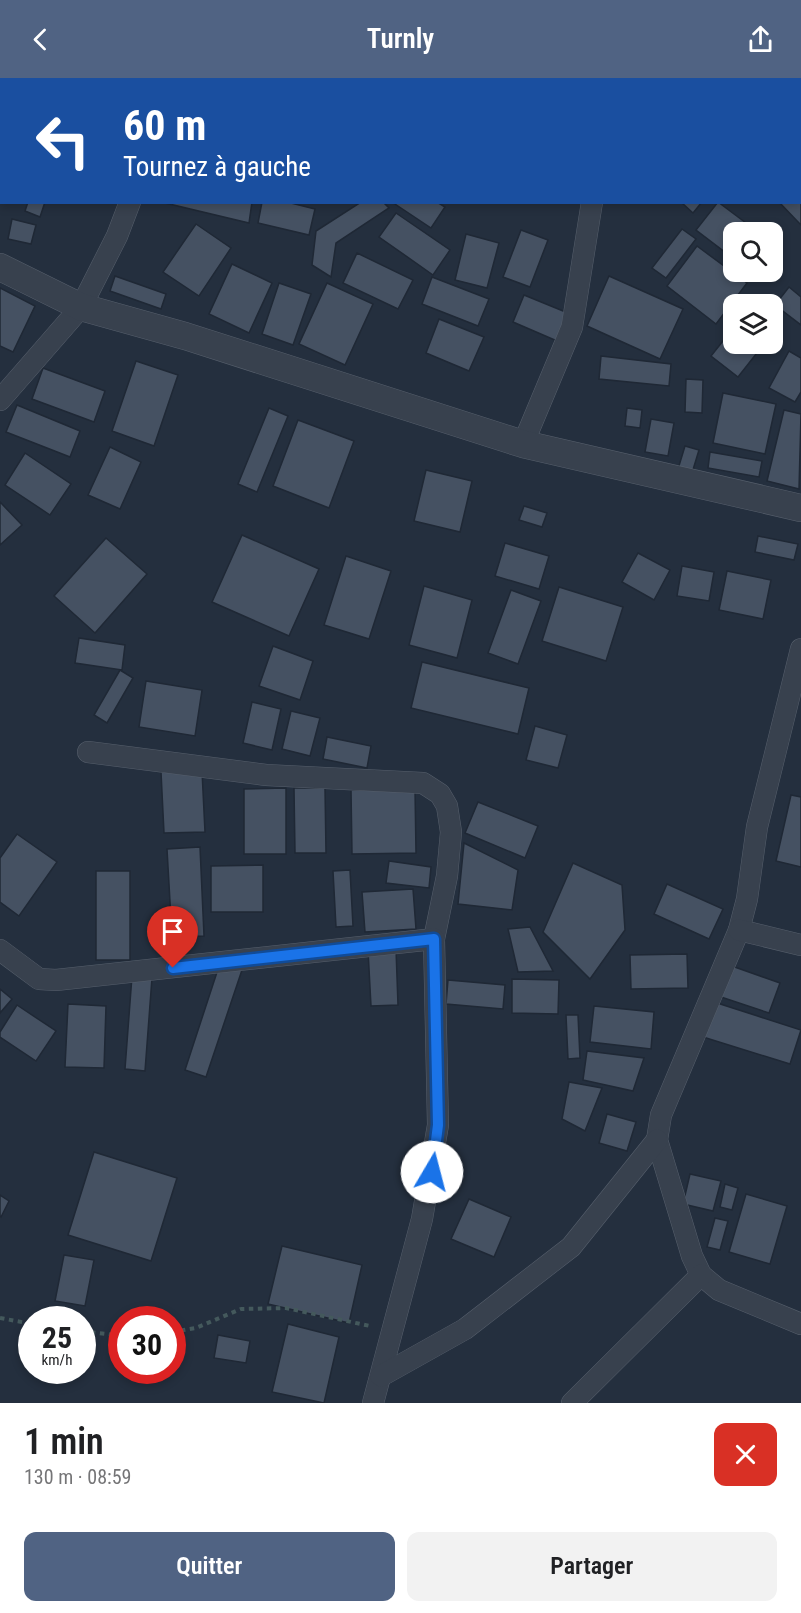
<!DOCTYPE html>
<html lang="fr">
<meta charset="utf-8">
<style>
:root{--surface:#fff;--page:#f2f2f2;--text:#202124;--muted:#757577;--accent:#506383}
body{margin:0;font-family:"Roboto Condensed",sans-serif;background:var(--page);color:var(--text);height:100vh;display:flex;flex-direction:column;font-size:22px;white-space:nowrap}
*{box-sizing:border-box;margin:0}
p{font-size:20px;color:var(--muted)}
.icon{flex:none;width:33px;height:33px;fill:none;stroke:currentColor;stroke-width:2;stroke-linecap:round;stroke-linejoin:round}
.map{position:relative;height:1325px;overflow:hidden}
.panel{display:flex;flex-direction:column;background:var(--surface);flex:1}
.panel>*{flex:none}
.top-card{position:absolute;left:0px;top:0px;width:801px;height:126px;box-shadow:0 3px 9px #0003;background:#1a4fa0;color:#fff;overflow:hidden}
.controls{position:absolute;left:723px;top:144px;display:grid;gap:12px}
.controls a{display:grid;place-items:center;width:60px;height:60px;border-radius:12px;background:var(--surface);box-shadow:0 3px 9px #0003;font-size:30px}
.speed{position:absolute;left:18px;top:1228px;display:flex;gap:12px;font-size:30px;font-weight:700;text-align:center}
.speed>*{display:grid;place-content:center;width:78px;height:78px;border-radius:50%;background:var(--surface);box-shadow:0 3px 9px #0003;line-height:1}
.speed small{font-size:15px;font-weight:400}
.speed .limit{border:9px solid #d22;background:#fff;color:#111}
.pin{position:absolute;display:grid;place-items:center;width:51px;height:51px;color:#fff;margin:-62px -26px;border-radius:50% 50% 50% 0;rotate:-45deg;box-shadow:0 0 6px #0007}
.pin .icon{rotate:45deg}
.me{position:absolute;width:66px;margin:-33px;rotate:8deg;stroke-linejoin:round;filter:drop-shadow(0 0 4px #0008)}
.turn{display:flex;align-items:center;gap:21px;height:126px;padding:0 24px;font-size:27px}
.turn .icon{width:78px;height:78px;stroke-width:2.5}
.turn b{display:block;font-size:42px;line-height:51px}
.round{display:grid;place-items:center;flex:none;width:63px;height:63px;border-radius:12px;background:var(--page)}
.headline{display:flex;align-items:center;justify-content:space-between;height:102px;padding:0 24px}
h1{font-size:36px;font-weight:600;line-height:45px}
.cta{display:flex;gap:12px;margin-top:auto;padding:12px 24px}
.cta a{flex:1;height:69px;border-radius:12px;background:var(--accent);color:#fff;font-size:24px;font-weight:600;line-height:69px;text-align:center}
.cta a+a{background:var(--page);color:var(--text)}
header{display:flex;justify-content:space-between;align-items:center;height:78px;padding:0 24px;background:var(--accent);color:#fff;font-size:27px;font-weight:600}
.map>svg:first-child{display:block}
.building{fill:#455162;stroke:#1f2835;stroke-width:1.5}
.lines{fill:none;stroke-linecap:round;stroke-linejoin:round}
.minor-casing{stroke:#565f6c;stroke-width:22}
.tertiary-casing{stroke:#565f6c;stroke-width:28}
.path{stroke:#44595c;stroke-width:4;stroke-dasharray:4.5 4.5;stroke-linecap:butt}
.minor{stroke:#38414e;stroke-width:21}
.tertiary{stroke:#38414e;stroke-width:27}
.route-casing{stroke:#114b97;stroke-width:15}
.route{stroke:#1a73e8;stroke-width:10}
</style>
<header><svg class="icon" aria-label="back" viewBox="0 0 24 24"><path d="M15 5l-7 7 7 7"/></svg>Turnly<svg class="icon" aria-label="share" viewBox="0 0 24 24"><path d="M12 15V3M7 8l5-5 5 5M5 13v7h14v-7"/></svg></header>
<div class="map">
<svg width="801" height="1325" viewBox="0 0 801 1325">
<rect width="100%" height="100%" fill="#242f3e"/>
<!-- building -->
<g class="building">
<path d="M9,0H47L9,2Z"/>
<path d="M80,0H152L80,2Z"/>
<path d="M186,0H225L185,2Z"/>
<path d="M280,0H320L280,2Z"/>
<path d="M800,119L801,120V147L779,124H800Z"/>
<path d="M28,124H45L40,139L25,133Z"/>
<path d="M161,124H252L249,145Z"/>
<path d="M262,124H287L315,131L309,157L258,145Z"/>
<path d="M361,124H383L389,130L336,165L331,199L312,187L316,153Z"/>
<path d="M392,124H437L445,129L431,150Z"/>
<path d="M681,124H702L693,135Z"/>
<path d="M718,124L758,154H734V181L696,152Z"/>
<path d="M396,135L450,172L433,197L379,159Z"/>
<path d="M12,141L36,147L31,166L8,161Z"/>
<path d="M196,146L231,170L199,218L163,194Z"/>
<path d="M682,151L696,161L666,200L652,190Z"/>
<path d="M521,152L548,162L530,209L503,199Z"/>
<path d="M466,156L499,165L487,210L455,202Z"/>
<path d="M772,166L781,173L772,184Z"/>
<path d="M697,168L747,205L716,246L667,208Z"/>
<path d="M357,175L413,202L398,231L343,205Z"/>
<path d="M232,186L272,205L249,255L209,236Z"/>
<path d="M749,194H765L759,201Z"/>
<path d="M115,198L166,216L161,231L110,213Z"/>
<path d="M609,198L683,231L660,281L587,248Z"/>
<path d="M432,199L489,221L478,248L422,226Z"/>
<path d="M279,205L311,216L293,267L262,256Z"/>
<path d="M327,205L373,226L345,287L299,266Z"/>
<path d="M789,209L801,219V247L775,227Z"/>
<path d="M0,210L35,228L13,274L0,268Z"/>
<path d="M524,217L568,235L557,263L513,244Z"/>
<path d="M439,241L484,259L469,293L426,275Z"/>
<path d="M734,249V266H764L738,299L711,278Z"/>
<path d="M789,273L801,280V314L795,324L769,310Z"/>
<path d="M601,278L671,286L669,308L599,301Z"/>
<path d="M136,283L178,297L154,368L112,353Z"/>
<path d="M43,290L105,313L94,344L32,321Z"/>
<path d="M686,301L703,302L702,335L685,334Z"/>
<path d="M723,315L776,326L765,376L713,365Z"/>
<path d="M17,327L80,353L70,379L6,354Z"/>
<path d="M269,330L288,338L257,414L238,406Z"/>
<path d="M627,330L642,332L640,350L625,348Z"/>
<path d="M784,332L801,336L799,411L767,403Z"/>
<path d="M651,341L674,345L668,378L645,374Z"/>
<path d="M298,342L354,363L329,430L273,408Z"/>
<path d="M685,368L699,372L692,395L678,391Z"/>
<path d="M110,369L141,384L120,431L88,417Z"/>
<path d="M710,374L762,383L759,399L708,390Z"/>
<path d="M25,375L71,406L50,437L5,407Z"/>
<path d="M426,392L472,403L460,454L414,443Z"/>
<path d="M0,424L22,447L0,467Z"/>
<path d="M524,428L547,435L542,449L519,442Z"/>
<path d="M242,457L319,491L289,558L212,524Z"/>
<path d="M758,458L798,466L794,482L755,474Z"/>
<path d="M106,460L147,496L95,555L54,518Z"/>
<path d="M505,465L549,478L539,511L495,498Z"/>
<path d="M638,475L670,492L654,522L622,504Z"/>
<path d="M346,478L391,493L369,561L324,547Z"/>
<path d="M682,488L714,494L709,523L677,518Z"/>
<path d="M727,493L771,502L763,541L719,532Z"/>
<path d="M424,508L472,522L457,580L409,567Z"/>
<path d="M559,509L623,529L606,583L542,563Z"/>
<path d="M511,512L541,523L518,586L488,575Z"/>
<path d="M79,560L125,567L122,592L75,585Z"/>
<path d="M273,568L313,583L300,622L259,608Z"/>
<path d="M422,584L529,610L518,656L411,630Z"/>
<path d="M120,592L133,600L107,645L94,637Z"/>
<path d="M146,603L202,612L195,658L139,649Z"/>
<path d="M252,624L281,631L272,672L243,665Z"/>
<path d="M291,633L320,640L310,678L282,671Z"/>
<path d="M535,648L567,657L558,690L526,682Z"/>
<path d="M327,659L371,668L367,690L323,681Z"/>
<path d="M202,693L205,754L164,755L161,694Z"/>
<path d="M286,710V776H244V711Z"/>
<path d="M294,710H325L326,775H295Z"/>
<path d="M415,711L416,775L352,776L351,712Z"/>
<path d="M791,717L801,719V789L776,783Z"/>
<path d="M478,724L538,748L525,780L465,755Z"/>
<path d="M17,756L57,784L19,838L0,824V780Z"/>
<path d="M464,765L518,792L512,832L458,826Z"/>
<path d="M200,769L204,858L172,859L167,771Z"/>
<path d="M389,783L431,789L429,810L386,805Z"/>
<path d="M573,785L622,807L625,852L590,901L543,854Z"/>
<path d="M263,787V834H211V788Z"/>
<path d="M350,792L353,848L336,849L333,793Z"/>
<rect x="96" y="793" width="34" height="89"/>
<path d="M667,806L723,831L709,861L654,836Z"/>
<path d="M413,811L416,851L365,854L362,814Z"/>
<path d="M530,849L553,893L518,894L508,851Z"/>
<path d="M396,871L398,927L371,928L368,872Z"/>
<path d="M687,876L688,910L631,911L630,877Z"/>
<path d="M220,885L242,892L206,999L185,992Z"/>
<path d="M729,887L780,905L769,935L718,918Z"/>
<path d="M132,898L152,900L145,993L125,991Z"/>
<path d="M512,901L559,902L558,936L512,935Z"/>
<path d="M448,902L505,907L503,931L446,926Z"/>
<path d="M0,911L12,921L0,935Z"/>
<path d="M714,924L801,952L790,986L703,959Z"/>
<path d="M68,926L106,928L104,990L65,989Z"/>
<path d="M17,927L56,953L36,983L0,959V954Z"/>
<path d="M594,928L654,934L651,971L590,964Z"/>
<path d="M566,937H578L580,980L568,981Z"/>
<path d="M587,973L644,980L633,1013L583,1002Z"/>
<path d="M569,1004L602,1010L585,1053L562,1041Z"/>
<path d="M607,1036L636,1044L627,1073L599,1065Z"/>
<path d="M94,1074L177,1100L151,1183L68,1157Z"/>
<path d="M690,1096L721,1103L713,1133L683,1126Z"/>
<path d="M725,1106L738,1110L732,1132L720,1129Z"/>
<path d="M746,1116L787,1128L770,1186L729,1174Z"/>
<path d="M0,1117L9,1123L1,1139L0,1138Z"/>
<path d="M469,1121L511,1139L494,1179L451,1161Z"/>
<path d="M715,1140L728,1143L720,1172L707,1169Z"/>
<path d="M282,1168L362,1187L349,1245L268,1226Z"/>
<path d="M64,1177L94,1182L85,1228L55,1223Z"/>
<path d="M288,1246L339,1259L324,1325L272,1314Z"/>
<path d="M218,1257L250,1263L246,1285L214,1280Z"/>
</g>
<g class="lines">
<defs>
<g id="minor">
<path d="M349,0V2"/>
<path d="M170,2V0"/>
<path d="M0,322L81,229L117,158L130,124"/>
<path d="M523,366L572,249L592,124"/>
<path d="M801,571L757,749L747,821L739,852L661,1037L657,1062L692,1178L701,1197L719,1212L801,1246"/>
<path d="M88,674L266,697L423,705L440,716L447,728L451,754L447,798L434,861L438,1047L422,1141L373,1325"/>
<path d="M739,852L801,867"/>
<path d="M0,872L39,901L56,902L434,861"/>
<path d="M381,1298L465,1251L571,1169L657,1062"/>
<path d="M572,1325L701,1197"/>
</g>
<path id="tertiary" d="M0,189L81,229L185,258L523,366L801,430"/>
</defs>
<!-- minor casing -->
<use href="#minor" class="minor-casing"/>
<!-- tertiary casing -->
<use href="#tertiary" class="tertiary-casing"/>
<!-- path -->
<g class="path">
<path d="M0,1240L32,1246"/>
<path d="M82,1253L122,1258"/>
<path d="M172,1254L196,1250L241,1231L286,1230L370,1248"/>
</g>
<!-- minor -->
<use href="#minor" class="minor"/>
<!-- tertiary -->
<use href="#tertiary" class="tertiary"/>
</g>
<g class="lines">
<defs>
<path id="route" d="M173,890L434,861L438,1047L432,1094"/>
</defs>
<!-- route casing -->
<use href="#route" class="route-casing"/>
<!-- route -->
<use href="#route" class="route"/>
</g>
</svg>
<div class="controls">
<a><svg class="icon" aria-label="search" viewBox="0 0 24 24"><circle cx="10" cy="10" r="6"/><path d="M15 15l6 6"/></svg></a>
<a><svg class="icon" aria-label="layers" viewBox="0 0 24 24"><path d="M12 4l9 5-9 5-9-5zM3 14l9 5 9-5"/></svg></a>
</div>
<div class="speed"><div>25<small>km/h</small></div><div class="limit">30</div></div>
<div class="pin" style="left:173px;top:890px;background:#d93025"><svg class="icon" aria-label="arrive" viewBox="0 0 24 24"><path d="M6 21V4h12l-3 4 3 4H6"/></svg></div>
<svg class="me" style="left:432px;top:1094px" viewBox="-20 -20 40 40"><circle r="19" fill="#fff"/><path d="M0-13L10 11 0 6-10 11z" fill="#1a73e8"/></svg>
<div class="top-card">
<div class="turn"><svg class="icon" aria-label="left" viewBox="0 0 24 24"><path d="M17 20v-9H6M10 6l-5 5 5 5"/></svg><div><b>60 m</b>Tournez à gauche</div></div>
</div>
</div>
<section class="panel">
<div class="headline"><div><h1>1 min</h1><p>130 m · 08:59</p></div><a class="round" style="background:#d93025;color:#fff"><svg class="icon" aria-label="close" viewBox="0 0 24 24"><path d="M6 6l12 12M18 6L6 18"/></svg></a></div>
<div class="cta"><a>Quitter</a><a>Partager</a></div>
</section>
